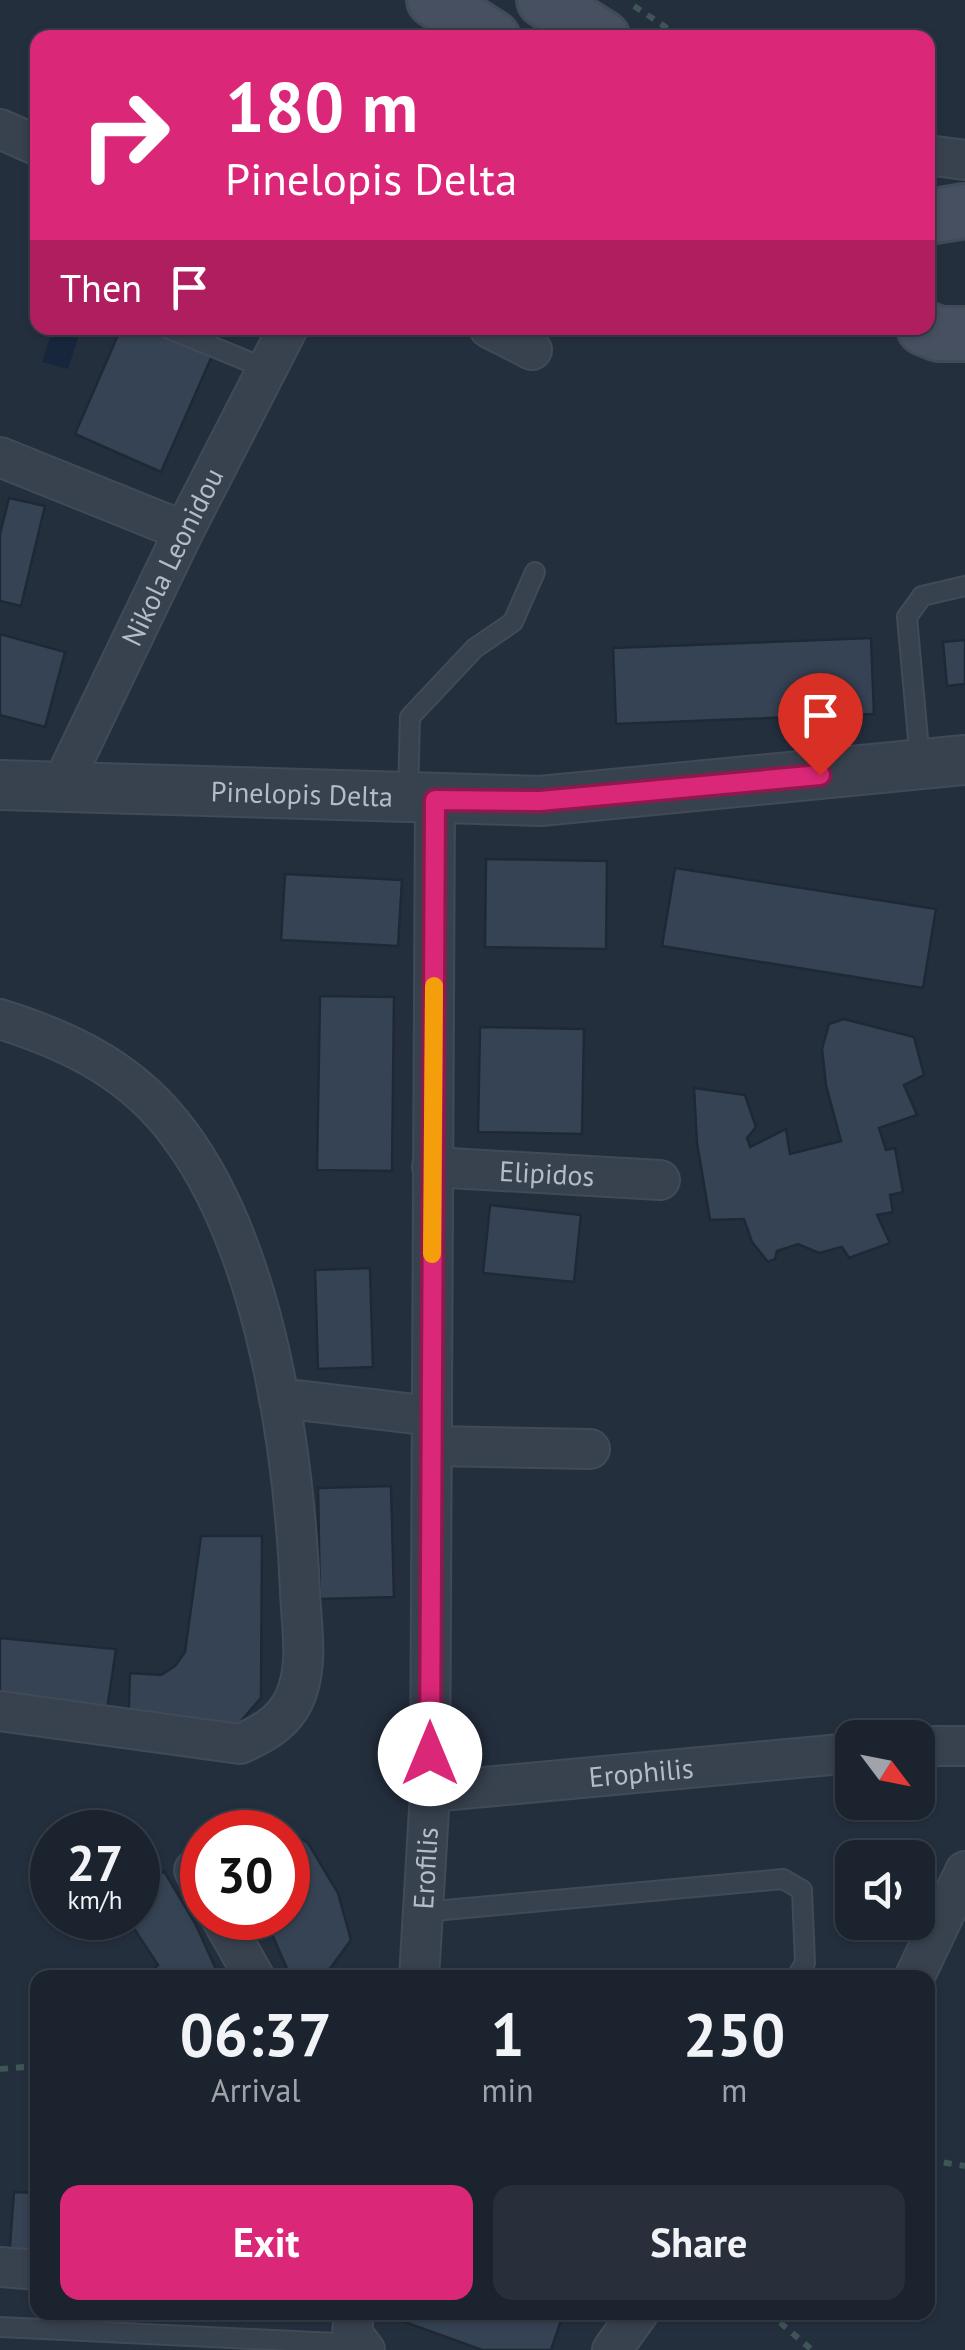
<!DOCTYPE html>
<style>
:root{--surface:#1b232e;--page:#282f3a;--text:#f1f3f6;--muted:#a0a4aa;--line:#39404a;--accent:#db2777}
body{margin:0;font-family:"PT Sans",sans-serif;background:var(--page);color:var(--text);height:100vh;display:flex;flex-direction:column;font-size:38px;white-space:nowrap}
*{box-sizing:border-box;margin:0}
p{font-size:32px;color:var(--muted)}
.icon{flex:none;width:55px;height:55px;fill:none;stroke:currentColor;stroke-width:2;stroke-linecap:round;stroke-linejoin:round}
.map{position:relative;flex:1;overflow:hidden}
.panel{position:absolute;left:30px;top:1970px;width:905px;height:350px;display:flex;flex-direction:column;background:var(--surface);border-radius:20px;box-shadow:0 2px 8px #0004,0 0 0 2px var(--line)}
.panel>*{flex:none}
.banner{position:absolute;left:30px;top:30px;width:905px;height:305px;border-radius:20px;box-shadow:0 2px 8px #0004,0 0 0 2px var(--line);background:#db2777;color:#fff;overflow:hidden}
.needle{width:65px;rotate:122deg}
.buttons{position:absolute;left:835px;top:1720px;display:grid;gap:20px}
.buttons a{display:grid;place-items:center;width:100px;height:100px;border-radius:20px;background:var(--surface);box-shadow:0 2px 8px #0004,0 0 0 2px var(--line);font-size:50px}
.speed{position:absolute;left:30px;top:1810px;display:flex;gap:20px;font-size:50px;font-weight:700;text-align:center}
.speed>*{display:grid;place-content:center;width:130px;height:130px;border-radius:50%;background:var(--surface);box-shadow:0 2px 8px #0004,0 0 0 2px var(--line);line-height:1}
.speed small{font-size:25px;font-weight:400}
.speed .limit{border:15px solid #d22;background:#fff;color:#111}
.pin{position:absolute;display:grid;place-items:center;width:85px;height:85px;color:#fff;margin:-102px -42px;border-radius:50% 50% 50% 0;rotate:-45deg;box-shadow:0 0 10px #0007}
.pin .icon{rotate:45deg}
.me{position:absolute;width:110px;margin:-55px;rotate:0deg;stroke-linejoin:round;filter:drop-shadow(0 0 8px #0008)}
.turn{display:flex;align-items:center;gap:35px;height:210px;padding:0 30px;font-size:45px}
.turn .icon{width:130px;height:130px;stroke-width:2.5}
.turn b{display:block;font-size:70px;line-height:85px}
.then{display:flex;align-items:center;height:95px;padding:0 30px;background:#0003;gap:20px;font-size:38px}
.eta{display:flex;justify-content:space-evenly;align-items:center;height:170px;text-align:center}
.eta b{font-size:60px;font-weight:600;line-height:70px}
.cta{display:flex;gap:20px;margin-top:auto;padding:20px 30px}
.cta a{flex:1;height:115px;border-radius:20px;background:var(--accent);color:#fff;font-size:40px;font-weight:600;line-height:115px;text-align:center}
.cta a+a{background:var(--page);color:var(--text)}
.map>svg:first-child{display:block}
.water{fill:#17263c}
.building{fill:#364354;stroke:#1f2835;stroke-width:2.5}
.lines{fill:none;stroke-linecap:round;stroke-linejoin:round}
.service-casing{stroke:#414a57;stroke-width:22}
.minor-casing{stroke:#414a57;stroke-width:42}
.tertiary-casing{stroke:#414a57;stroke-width:52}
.secondary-casing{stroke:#414a57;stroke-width:58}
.path{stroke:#3f5557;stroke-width:6;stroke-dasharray:8 8;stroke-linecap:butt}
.service{stroke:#38414e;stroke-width:18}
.minor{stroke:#38414e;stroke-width:38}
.tertiary{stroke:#38414e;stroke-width:48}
.secondary{stroke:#465061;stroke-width:52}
.route-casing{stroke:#8e194d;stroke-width:25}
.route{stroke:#db2777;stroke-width:18}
.slow{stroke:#f59e0b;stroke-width:18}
.labels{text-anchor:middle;stroke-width:10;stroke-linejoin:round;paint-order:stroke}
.street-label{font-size:28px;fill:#b4bcc9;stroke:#1d2633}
</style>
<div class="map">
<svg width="965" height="2350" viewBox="0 0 965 2350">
<rect width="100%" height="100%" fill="#242f3e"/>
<!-- water -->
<path class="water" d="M53,328H81L68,369L42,362Z"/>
<!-- building -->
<g class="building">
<path d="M121,328H149L212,356L161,472L75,434Z"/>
<path d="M9,498L45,506L21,606L0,601V534Z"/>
<path d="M0,634L65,652L45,727L0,715Z"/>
<path d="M871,638L874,714L616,724L613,648Z"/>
<path d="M965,640V684L947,686L943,642Z"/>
<path d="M486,859L607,861L606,949L485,947Z"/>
<path d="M675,868L936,909L923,988L662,946Z"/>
<path d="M285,874L402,880L398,946L281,940Z"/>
<path d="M320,996L394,997L392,1171L317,1170Z"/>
<path d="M844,1019L914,1037L924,1075L904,1085L917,1115L879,1128L886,1150L895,1148L903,1192L890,1195L893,1212L877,1215L890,1243L849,1258L842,1247L819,1253L798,1244L777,1251L775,1259L768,1262L752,1242L744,1219L710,1220L697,1143L694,1088L745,1095L756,1127L747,1138L750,1147L786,1129L790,1154L841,1141L826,1085L822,1049L829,1024Z"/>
<path d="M480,1027L584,1029L582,1134L478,1132Z"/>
<path d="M490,1205L581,1215L574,1282L483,1273Z"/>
<path d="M370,1268L373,1367L318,1369L315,1270Z"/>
<path d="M391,1486L394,1597L320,1599L318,1488Z"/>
<path d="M201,1536H262L261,1698L222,1743L128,1731L130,1673L161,1675L175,1666L185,1652Z"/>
<path d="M0,1638L116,1649L107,1710L0,1703Z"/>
<path d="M269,1818L308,1843L338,1893L351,1940L326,1974L335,1978H291L265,1918H288V1832H218V1826Z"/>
<path d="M164,1871L195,1923L220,1978H153L149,1973L158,1965L127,1918H138V1895Z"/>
<path d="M14,2192L38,2193V2261L9,2258Z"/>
<path d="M377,2312H564L551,2350H482Z"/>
</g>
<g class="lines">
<defs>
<g id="service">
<path d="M167,328L267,369"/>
<path d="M920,761L907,617L922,596L965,586"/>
<path d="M408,796L410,717L475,648L513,622L535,572"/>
<path d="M423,1912L783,1879L802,1890L805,1963L796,1978"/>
<path d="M0,2327L357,2344"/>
</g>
<g id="minor">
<path d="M0,129L38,146"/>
<path d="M928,155L965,160"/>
<path d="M489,328L532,350"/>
<path d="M0,457L184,531"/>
<path id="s1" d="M60,789L184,531L288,328"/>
<path d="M0,1019C73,1042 134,1072 180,1135C266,1251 294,1450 300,1591C301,1622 308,1658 298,1689C289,1719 267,1732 240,1744L0,1711"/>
<path id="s2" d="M432,1167L660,1180"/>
<path d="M280,1398L432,1416"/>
<path d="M432,1446L590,1449"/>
<path d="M918,1746H965"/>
<path id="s3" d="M430,1792L852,1753"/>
<path d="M194,1870L202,1885"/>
<path d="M221,1918L255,1978"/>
<path id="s4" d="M419,1978L430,1792L435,800"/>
<path d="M914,1978L965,1871"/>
<path d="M0,2267L38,2270"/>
<path d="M354,2312L352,2333L365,2350"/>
<path d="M612,2350L639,2312"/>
</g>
<g id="tertiary">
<path id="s5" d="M0,785L540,801L965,760"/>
</g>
<g id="secondary">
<path d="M434,0L493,38"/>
<path d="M544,0L603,38"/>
<path d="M928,217L965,211"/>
<path d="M924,328L939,334H965"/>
</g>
</defs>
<!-- service casing -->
<use href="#service" class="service-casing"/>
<!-- minor casing -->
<use href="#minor" class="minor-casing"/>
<!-- tertiary casing -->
<use href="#tertiary" class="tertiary-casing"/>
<!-- secondary casing -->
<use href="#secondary" class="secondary-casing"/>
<!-- path -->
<g class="path">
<path d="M634,6L682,38"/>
<path d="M38,2018V2028"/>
<path d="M0,2069L38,2066"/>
<path d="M928,2160L965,2166"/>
<path d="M768,2312L812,2350"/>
</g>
<!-- service -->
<use href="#service" class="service"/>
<!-- minor -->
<use href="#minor" class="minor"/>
<!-- tertiary -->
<use href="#tertiary" class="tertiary"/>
<!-- secondary -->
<use href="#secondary" class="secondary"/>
</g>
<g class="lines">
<defs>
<path id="route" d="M430,1754L435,800L540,801L820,775"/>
</defs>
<!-- route casing -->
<use href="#route" class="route-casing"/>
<!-- route -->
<use href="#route" class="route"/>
<!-- slow -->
<path class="slow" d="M432,1254L434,986"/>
</g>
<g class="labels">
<!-- street labels -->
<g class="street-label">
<text dy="10" stroke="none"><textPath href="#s1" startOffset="258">Nikola Leonidou</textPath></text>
<text dy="10" stroke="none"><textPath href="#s5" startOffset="302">Pinelopis Delta</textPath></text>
<text dy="10" stroke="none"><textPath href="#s2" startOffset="115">Elipidos</textPath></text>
<text dy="10" stroke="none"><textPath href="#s3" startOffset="212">Erophilis</textPath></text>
<text dy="10" stroke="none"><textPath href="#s4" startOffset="110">Erofilis</textPath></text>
</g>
</g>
</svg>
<div class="buttons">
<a><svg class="needle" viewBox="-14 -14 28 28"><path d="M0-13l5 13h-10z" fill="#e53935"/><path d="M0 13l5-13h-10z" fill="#a0a4aa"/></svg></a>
<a><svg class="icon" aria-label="sound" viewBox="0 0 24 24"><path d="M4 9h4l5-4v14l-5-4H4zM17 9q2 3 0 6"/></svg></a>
</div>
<div class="speed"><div>27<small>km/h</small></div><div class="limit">30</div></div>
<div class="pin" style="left:820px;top:775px;background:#d93025"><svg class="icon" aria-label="arrive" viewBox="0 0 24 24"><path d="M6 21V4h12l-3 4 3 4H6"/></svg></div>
<svg class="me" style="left:430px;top:1754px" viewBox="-20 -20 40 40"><circle r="19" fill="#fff"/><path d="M0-13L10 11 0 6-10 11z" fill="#db2777"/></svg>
<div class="banner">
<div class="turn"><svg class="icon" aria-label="right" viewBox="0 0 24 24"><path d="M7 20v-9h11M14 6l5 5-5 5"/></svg><div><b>180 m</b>Pinelopis Delta</div></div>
<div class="then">Then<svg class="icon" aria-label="arrive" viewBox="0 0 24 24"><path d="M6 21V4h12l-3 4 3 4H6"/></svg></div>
</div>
<section class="panel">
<div class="eta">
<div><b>06:37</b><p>Arrival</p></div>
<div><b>1</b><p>min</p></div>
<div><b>250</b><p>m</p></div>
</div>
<div class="cta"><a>Exit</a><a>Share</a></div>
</section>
</div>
